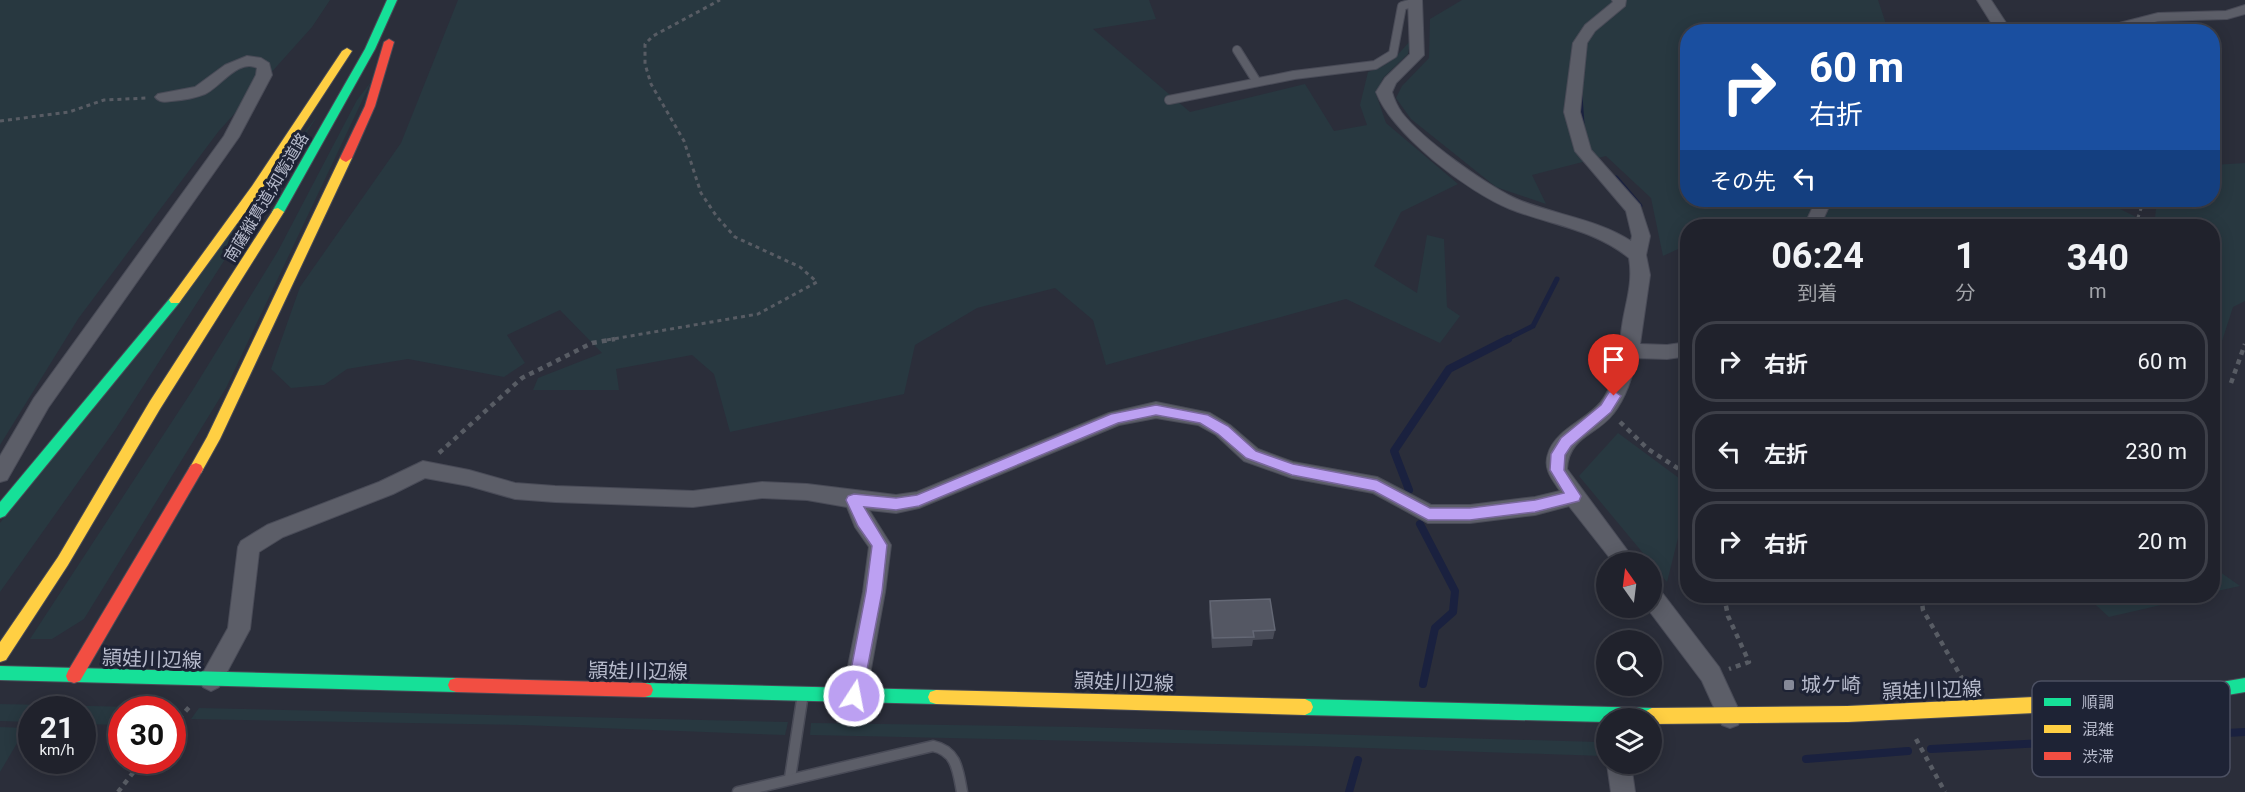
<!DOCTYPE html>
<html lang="ja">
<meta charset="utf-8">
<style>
:root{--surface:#20222c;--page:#282a34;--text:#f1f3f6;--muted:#a2a4a9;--line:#3d3f48}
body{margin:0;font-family:Roboto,"Noto Sans JP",sans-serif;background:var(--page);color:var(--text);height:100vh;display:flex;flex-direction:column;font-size:22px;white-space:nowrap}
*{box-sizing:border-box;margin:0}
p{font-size:20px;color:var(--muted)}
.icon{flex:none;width:33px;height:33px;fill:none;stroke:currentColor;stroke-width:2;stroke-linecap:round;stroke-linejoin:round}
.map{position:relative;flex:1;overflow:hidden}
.sheet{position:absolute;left:1680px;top:219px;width:540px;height:384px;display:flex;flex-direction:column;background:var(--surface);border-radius:24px;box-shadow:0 3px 15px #0003,0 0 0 2px var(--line)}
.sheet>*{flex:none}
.guide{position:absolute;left:1680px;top:24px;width:540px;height:183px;border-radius:24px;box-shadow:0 3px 15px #0003,0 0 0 2px var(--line);background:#1a4fa0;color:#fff;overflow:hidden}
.needle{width:39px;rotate:346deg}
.tools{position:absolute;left:1596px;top:552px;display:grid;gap:12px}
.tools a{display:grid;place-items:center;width:66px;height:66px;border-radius:50%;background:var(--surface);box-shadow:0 3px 15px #0003,0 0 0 2px var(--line);font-size:30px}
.speed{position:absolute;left:18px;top:696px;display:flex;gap:12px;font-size:30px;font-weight:700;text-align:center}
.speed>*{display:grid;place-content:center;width:78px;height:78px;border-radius:50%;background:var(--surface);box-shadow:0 3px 15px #0003,0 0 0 2px var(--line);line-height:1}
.speed small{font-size:15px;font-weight:400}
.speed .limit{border:9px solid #d22;background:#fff;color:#111}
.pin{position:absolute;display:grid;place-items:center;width:51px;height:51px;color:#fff;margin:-62px -26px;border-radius:50% 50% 50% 0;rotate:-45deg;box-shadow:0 0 6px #0007}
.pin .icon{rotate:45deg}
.me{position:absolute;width:66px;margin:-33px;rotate:11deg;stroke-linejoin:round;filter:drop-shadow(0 0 4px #0008)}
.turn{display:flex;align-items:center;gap:21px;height:126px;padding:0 30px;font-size:27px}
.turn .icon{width:78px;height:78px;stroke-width:2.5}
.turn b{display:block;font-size:42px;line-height:51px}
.then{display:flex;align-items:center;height:57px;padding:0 30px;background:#0003;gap:12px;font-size:22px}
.eta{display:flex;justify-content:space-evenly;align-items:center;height:102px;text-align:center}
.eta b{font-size:36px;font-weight:700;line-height:42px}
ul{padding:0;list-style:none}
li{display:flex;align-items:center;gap:18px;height:81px;margin:0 12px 9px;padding:0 18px;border:3px solid var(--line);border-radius:24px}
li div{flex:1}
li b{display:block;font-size:22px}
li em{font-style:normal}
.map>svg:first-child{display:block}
.green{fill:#283840}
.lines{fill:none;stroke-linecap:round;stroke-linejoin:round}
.stream-far1{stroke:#1a213f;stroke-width:5}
.stream{stroke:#1a213f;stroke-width:8}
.lane-far1-casing{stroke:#494b57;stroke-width:10}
.lane-casing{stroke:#494b57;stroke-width:13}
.street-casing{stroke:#494b57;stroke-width:2}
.fast-casing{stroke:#494b57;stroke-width:2}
.slow-casing{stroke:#494b57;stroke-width:2}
.jam-casing{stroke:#494b57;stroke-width:2}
.path-far1{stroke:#585c64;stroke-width:3;stroke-dasharray:4 4;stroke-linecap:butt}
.path{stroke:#585c64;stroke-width:4.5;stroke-dasharray:5 5;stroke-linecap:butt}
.lane-far1{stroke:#5c5e68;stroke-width:8}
.lane{stroke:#5c5e68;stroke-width:10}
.street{fill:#5c5e68;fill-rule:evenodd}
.fast{fill:#16e098;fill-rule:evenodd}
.slow{fill:#ffcf43;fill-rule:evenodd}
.jam{fill:#f24e42;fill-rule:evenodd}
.wall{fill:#484b57}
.building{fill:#545763;stroke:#636774;stroke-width:1.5}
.route{fill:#bca0f2;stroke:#7a689d;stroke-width:1.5}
.poi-dot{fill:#858998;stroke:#1e2335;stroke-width:2}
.labels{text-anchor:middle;stroke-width:6;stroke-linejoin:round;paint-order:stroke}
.street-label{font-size:16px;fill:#b6bacb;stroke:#1e2335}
.near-street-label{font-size:20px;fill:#b6bacb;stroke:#1e2335}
.near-poi-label{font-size:20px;fill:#b6bacb;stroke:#1e2335;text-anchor:start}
.key{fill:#1e2335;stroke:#4c5062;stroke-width:1.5}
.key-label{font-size:16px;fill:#b6bacb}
</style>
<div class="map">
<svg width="2245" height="792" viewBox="0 0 2245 792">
<rect width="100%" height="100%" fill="#2b2e3a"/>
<!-- green -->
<g class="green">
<path d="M0,0H330L312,27L218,132L78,319L0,445Z"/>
<path d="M458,0H1149L1156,19L1093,29L1190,112L1305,84L1334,131L1367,125L1360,105L1368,72C1387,67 1397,56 1410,41L1408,54L1383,78L1376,94L1386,123L1458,184L1401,212L1374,266L1417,293L1427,235L1444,239L1447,307L1460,316L1440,343L1346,299L1106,365L1093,320L1055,288L977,308L915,345L904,394L730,432L714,374L692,355L616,369L619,390H533L538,378L602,353L560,310L507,335L525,363L504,377L408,359L347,369L324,385L291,388L271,369L300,287L401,143Z"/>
<path d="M1462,0H1878L1887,27L1833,26L1829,32H1688V200H2102L2154,226L2157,200H2212L2213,165L2245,163V301L2233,307L2213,369L2212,226H1766L1757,224L1743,226H1688L1687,245L1663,256L1651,198L1606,156L1532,175L1546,204L1496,187L1411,119L1396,98L1402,86L1429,58L1430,19Z"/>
<path d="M371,82L226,388L84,619L52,639H30L194,388L278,251L357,100Z"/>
<path d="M318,115L115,430L0,592V523Z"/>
<path d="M1618,433L1687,484V513L1682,522L1667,582L1579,476Z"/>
<path d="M2213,567L2240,586L2213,592Z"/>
<path d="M2086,596H2200L2109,617Z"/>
<path d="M0,704L179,708L173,715L172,710H122L121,725L83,724L82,710H32L31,722L0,721Z"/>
<path d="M199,708L788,722L785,735L521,725L191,719Z"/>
<path d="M811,723L1078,727L1598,742L1602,756L1309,746L810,735Z"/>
<path d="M0,727L26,728L0,772Z"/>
</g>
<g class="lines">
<!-- stream-far1 -->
<g class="stream-far1">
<path d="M1580,96L1582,124"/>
<path d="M1616,178L1640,206"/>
<path d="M1505,340L1533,326L1557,279"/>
</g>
<!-- stream -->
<g class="stream">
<path d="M1409,490L1394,451L1449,369L1508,339"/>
<path d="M1420,524L1455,591L1453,612L1435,628L1423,684"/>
<path d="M1931,749L2245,732"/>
<path d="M1806,759L1908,751"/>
<path d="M1349,792L1358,760"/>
</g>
<defs>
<g id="lane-far1">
<path d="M1237,50L1257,82"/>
<path d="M1169,100L1294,75L1375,65L1393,54L1402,6L1416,2"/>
</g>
<g id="lane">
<path d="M790,778L802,700"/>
<path d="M738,792L933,746C957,751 958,771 962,792"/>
</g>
<g id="street">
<path d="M1408,0H1422L1424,55L1396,83L1392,92C1394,99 1397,106 1402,113C1422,139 1488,187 1519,200C1556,215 1597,219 1631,241L1632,236L1626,211L1575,151L1564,112L1573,43L1585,25L1613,2L1612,0H1626L1625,6L1595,31L1587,43L1580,112L1591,150L1640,205L1650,236L1646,255L1650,275L1640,344L1667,345L1688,342V356L1667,359L1637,358C1632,377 1626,398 1613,414C1596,436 1569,436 1567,469L1636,562H1613L1569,506L1535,515L1470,523H1428L1373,493L1292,478L1244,461L1216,435L1198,425L1156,418L1119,425L919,508L896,513L869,510L891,545L885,592L866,696L862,704L854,707L846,704L842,696L863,592L869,547L855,527L847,507L807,500L762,498L693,507L555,502L515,499L469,486L425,478L393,494L283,537L259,552L250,629L219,687L211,691L203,687L199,680L228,628L238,547L241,541L267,525L379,482L423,461L469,470L515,483L555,486L693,491L762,482L807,484L896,495L917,492L1109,413L1156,402L1210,413L1230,425L1258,449L1293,462L1377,477L1431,505H1470L1535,497L1560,491C1552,479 1543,469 1548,454C1555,430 1585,421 1600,403C1619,379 1618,349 1623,320C1627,298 1633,281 1629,258C1594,229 1550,225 1510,209C1468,192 1392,134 1376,92L1385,78L1410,54Z"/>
<path d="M1977,0H1991L2012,32H1997Z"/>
<path d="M2245,5V14L2227,19L2158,21L2120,32H2094L2096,29L2158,13L2226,11Z"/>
<path d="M247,56L261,58L269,63L272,75L239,137L48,408L7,480L0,482V456L34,398L224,136L256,75L257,68C239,58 220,87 205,94C195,98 183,100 172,101C165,102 160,103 155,97L158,94L195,87L225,65Z"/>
<path d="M1816,200H1832L1820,226H1804Z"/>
<path d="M1652,587L1660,590L1719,667L1742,717L1738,725L1730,728L1722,725L1702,681L1647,608H1652Z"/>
<path d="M1607,764H1631L1635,792H1611Z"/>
</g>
<g id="fast">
<path d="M387,0H397L375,49L284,212L278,216L274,215L272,212L365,49Z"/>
<path d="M175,296L181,300L179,303L5,516L0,518V502L171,297Z"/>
<path d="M0,666L456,678L462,680L464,685L462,690L456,692L0,680Z"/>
<path d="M2245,678V692L2169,705L2096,710L2090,707L2088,702L2090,697L2096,694L2169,691Z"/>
<path d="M645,683L936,690L942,692L944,697L942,702L936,704L645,697L639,695L637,690L639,685Z"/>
<path d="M1305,699L1652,708L1658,711L1660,716L1658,721L1652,724V718H1606V722L1305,715L1299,712L1297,707L1299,702Z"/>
</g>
<g id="slow">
<path d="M347,48L352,51L260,192L179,303H171L169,300L171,297L252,186L342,51Z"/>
<path d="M346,154L352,158L220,439L201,473H191L189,469L207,437L340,158Z"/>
<path d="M278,208L284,212L160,409L68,565L6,660L0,662V642L58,557L150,401L274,209Z"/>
<path d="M936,690L1305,699L1311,702L1313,707L1311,712L1305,715L936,704L930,702L928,697L930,692Z"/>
<path d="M2096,694L2102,697L2104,702L2102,707L2096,710L1848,722L1652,724V718H1645L1644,716L1646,711L1652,708L1848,706Z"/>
</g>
<g id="jam">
<path d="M389,39L394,42L375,106L352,158L346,162L342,160L340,158L365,106L384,42Z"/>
<path d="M196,463L201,465L203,469L201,473L80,681L74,683L68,681L66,676L68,671L191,465Z"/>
<path d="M456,678L645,683L651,685L653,690L651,695L645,697L456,692L450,690L448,685L450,680Z"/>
</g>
</defs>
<!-- lane-far1 casing -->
<use href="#lane-far1" class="lane-far1-casing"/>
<!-- lane casing -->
<use href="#lane" class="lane-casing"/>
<!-- street casing -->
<use href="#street" class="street-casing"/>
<!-- fast casing -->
<use href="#fast" class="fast-casing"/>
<!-- slow casing -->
<use href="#slow" class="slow-casing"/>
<!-- jam casing -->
<use href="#jam" class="jam-casing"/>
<!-- path-far1 -->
<g class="path-far1">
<path d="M0,121L69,112L104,100L147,98"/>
<path d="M2135,226L2144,200"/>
<path d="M607,340L758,314L817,282L800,267L735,237L717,217L701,193L684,141L651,84L645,64V44L653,36L720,0"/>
</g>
<!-- path -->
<g class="path">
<path d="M2231,383L2245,344"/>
<path d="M1620,422L1648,449L1688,475"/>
<path d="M439,453L522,378L592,343L615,339"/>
<path d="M1724,596L1728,616L1749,662L1729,669"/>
<path d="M1921,596L1923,610L1964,682"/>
<path d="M172,726L192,704"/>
<path d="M1916,739L1945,792"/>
<path d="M118,792L143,760"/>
</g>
<!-- lane-far1 -->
<use href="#lane-far1" class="lane-far1"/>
<!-- lane -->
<use href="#lane" class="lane"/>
<!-- street -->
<use href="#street" class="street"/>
<!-- fast -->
<use href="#fast" class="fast"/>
<!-- slow -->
<use href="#slow" class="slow"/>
<!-- jam -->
<use href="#jam" class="jam"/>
</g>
<!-- wall -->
<path class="wall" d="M1210,601L1275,630L1273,639L1253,640L1252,646L1212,648L1209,611Z"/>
<!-- building -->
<path class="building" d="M1270,599L1275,630L1253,631L1254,637L1213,638L1210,601Z"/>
<!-- route -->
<path class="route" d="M1614,391L1621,396L1611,412L1571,446L1565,455L1564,470L1581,496L1579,501L1535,512L1470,520H1428L1374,491L1292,475L1246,458L1218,434L1200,423L1156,415L1118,423L919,506L896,510L864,507L887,545L882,592L862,696L860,701L854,703L848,701L846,696L866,592L872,546L858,526L846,500L848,496L854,494L896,498L917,495L1111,414L1156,405L1208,415L1228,426L1256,451L1293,464L1377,480L1430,508H1470L1535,500L1564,493L1550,470L1551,454L1561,438L1601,405L1609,392Z"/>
<!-- markers -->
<rect class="poi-dot" x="1783" y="679" width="12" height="12" rx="3"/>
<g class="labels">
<!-- street labels -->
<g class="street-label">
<text transform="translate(266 197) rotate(-59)" y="6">南薩縦貫道;知覧道路</text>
</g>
<!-- near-street labels -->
<g class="near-street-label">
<text transform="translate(152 659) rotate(2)" y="7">頴娃川辺線</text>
<text transform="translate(638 671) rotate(1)" y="7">頴娃川辺線</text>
<text transform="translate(1124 682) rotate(2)" y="7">頴娃川辺線</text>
<text transform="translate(1932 690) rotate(-2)" y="7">頴娃川辺線</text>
</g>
<!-- near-poi labels -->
<g class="near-poi-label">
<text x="1801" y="692">城ケ崎</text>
</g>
</g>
<!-- legend -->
<rect x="2032" y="681" width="198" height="96" rx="9" class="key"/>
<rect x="2044" y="698" width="27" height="8" fill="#16e098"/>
<rect x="2044" y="725" width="27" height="8" fill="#ffcf43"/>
<rect x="2044" y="752" width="27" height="8" fill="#f24e42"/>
<g class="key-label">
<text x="2082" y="708">順調</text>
<text x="2082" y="735">混雑</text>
<text x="2082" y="762">渋滞</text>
</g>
</svg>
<div class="tools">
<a><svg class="needle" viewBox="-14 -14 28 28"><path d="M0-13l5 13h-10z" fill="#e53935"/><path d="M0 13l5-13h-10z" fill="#a2a4a9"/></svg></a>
<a><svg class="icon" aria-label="search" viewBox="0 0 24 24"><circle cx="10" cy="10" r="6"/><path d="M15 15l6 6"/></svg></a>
<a><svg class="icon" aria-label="layers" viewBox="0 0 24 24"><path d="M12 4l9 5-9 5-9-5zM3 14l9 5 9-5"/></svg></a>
</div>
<div class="speed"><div>21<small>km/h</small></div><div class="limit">30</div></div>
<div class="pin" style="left:1614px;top:396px;background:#d93025"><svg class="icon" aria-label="arrive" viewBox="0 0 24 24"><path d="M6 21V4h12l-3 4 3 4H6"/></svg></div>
<svg class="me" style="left:854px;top:696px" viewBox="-20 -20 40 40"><circle r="17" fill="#bca0f2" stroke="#fff" stroke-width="3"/><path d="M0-11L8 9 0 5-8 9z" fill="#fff"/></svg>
<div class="guide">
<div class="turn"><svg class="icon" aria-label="right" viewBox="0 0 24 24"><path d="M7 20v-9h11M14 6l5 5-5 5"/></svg><div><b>60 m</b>右折</div></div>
<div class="then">その先<svg class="icon" aria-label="left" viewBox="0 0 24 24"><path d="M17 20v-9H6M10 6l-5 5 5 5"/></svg></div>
</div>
<section class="sheet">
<div class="eta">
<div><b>06:24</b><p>到着</p></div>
<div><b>1</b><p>分</p></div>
<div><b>340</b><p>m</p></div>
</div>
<ul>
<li><svg class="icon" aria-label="right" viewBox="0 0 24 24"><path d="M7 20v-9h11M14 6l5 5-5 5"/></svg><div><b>右折</b></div><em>60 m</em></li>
<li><svg class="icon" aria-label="left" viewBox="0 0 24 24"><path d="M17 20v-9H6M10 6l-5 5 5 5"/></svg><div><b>左折</b></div><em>230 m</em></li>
<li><svg class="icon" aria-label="right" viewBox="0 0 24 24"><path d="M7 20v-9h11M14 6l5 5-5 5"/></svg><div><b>右折</b></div><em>20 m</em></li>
</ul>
</section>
</div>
